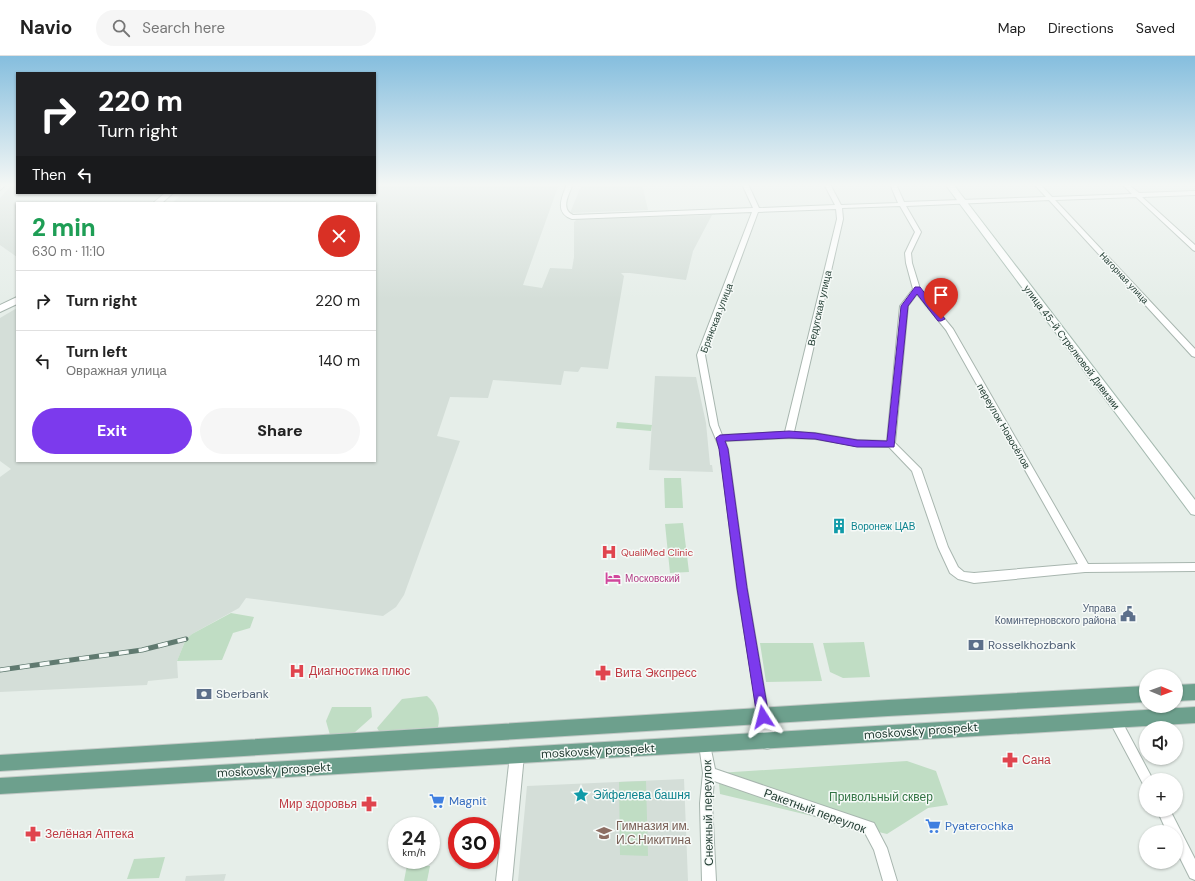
<!DOCTYPE html>
<meta charset="utf-8">
<style>
:root{--surface:#fff;--page:#f6f6f6;--text:#222;--muted:#767676;--line:#e0e0e0;--accent:#7c3aed}
body{margin:0;font-family:"DM Sans",sans-serif;background:var(--page);color:var(--text);height:100vh;display:flex;flex-direction:column;font-size:15px;white-space:nowrap}
*{box-sizing:border-box;margin:0}
p{font-size:13px;color:var(--muted)}
.icon{flex:none;width:22px;height:22px;fill:none;stroke:currentColor;stroke-width:2;stroke-linecap:round;stroke-linejoin:round}
.map{position:relative;flex:1;overflow:hidden}
.side{position:absolute;left:16px;top:146px;width:360px;height:260px;display:flex;flex-direction:column;background:var(--surface);border-radius:0px;box-shadow:0 1px 3px #0004}
.side>*{flex:none}
.banner{position:absolute;left:16px;top:16px;width:360px;height:122px;border-radius:0px;box-shadow:0 1px 3px #0004;background:#202124;color:#fff;overflow:hidden}
.needle{width:26px;rotate:91deg}
.fabs{position:absolute;left:1139px;top:613px;display:grid;gap:8px}
.fabs a{display:grid;place-items:center;width:44px;height:44px;border-radius:50%;background:var(--surface);box-shadow:0 1px 3px #0004;font-size:20px}
.speed{position:absolute;left:388px;top:761px;display:flex;gap:8px;font-size:20px;font-weight:700;text-align:center}
.speed>*{display:grid;place-content:center;width:52px;height:52px;border-radius:50%;background:var(--surface);box-shadow:0 1px 3px #0004;line-height:1}
.speed small{font-size:10px;font-weight:400}
.speed .limit{border:6px solid #d22;background:#fff;color:#111}
.pin{position:absolute;display:grid;place-items:center;width:34px;height:34px;color:#fff;margin:-41px -17px;border-radius:50% 50% 50% 0;rotate:-45deg;box-shadow:0 0 4px #0007}
.pin .icon{rotate:45deg}
.me{position:absolute;width:44px;margin:-22px;rotate:351deg;stroke-linejoin:round;filter:drop-shadow(0 0 3px #0008)}
.turn{display:flex;align-items:center;gap:14px;height:84px;padding:0 16px;font-size:18px}
.turn .icon{width:52px;height:52px;stroke-width:2.5}
.turn b{display:block;font-size:28px;line-height:34px}
.then{display:flex;align-items:center;height:38px;padding:0 16px;background:#0003;gap:8px;font-size:15px}
.round{display:grid;place-items:center;flex:none;width:42px;height:42px;border-radius:21px;background:var(--page)}
.overview{display:flex;align-items:center;justify-content:space-between;height:68px;padding:0 16px}
h1{font-size:24px;font-weight:800;line-height:30px;color:#1e9e55}
.button{display:flex;gap:8px;margin-top:auto;padding:8px 16px}
.button a{flex:1;height:46px;border-radius:24px;background:var(--accent);color:#fff;font-size:16px;font-weight:800;line-height:46px;text-align:center}
.button a+a{background:var(--page);color:var(--text)}
ul{padding:0;list-style:none}
li{display:flex;align-items:center;gap:12px;height:60px;padding:0 16px;border-top:1px solid var(--line)}
li div{flex:1}
li b{display:block;font-size:15px}
li em{font-style:normal}
header{display:flex;align-items:center;gap:24px;box-sizing:border-box;height:56px;padding:0 20px;background:var(--surface);border-bottom:1px solid var(--line)}
header strong{font-size:19px}
nav{display:flex;gap:22px;margin-inline-start:auto;font-size:14px}
.search{width:280px;height:36px;background:var(--page);display:flex;align-items:center;gap:10px;box-sizing:border-box;padding:0 14px;border-radius:22px;color:var(--muted);font-size:15px}
.map>svg:first-child{display:block}
.built{fill:#d4ded8}
.green{fill:#c0ddc4}
.lines{fill:none;stroke-linecap:round;stroke-linejoin:round}
.minor-casing{stroke:#a8b6af;stroke-width:2}
.tertiary-casing{stroke:#a8b6af;stroke-width:2}
.secondary-casing{stroke:#a4b9af;stroke-width:2}
.primary-casing{stroke:#c2c9c6;stroke-width:2}
.minor{fill:#fff;fill-rule:evenodd}
.tertiary{fill:#fff;fill-rule:evenodd}
.secondary{fill:#fff;fill-rule:evenodd}
.primary{fill:#6da08d;fill-rule:evenodd}
.rail-casing{stroke:#607a70;stroke-width:5}
.rail{stroke:#f6faf8;stroke-width:3.5;stroke-dasharray:10;stroke-linecap:butt}
.route{fill:#7c3aed;stroke:#51269a}
.labels{text-anchor:middle;stroke-width:3;stroke-linejoin:round;paint-order:stroke}
.far-street-label{font-size:9px;fill:#253f35;stroke:#f6faf8}
.street-label{font-size:10px;fill:#253f35;stroke:#f6faf8}
.culture-label{font-size:10px;fill:#0d838f;stroke:#f6faf8;text-anchor:start}
.health-label{font-size:10px;fill:#be3a42;stroke:#f6faf8;text-anchor:start}
.hotel-label{font-size:10px;fill:#b23c85;stroke:#f6faf8;text-anchor:start}
.service-label{font-size:10px;fill:#4e5e75;stroke:#f6faf8;text-anchor:end}
.near-service-label{font-size:12px;fill:#4e5e75;stroke:#f6faf8;text-anchor:start}
.near-health-label{font-size:12px;fill:#be3a42;stroke:#f6faf8;text-anchor:start}
.near-street-label{font-size:12px;fill:#253f35;stroke:#f6faf8}
.near-culture-label{font-size:12px;fill:#0d838f;stroke:#f6faf8;text-anchor:start}
.near-park-label{font-size:12px;fill:#327443;stroke:#f6faf8}
.near-shop-label{font-size:12px;fill:#366cbe;stroke:#f6faf8;text-anchor:start}
.near-education-label{font-size:12px;fill:#785e54;stroke:#f6faf8;text-anchor:start}
</style>
<header>
<strong>Navio</strong>
<div class="search"><svg class="icon" aria-label="search" viewBox="0 0 24 24"><circle cx="10" cy="10" r="6"/><path d="M15 15l6 6"/></svg>Search here</div>
<nav><a>Map</a><a>Directions</a><a>Saved</a></nav>
</header>
<div class="map">
<svg width="1195" height="825" viewBox="0 0 1195 825">
<rect width="100%" height="100%" fill="#e6eee9"/>
<!-- built -->
<g class="built">
<path d="M13,128H17V137H164L150,147H17V201L0,189V142Z"/>
<path d="M375,128H559L523,229L542,232L550,212L572,213L574,201V166L577,163L712,159L693,195L686,224L630,217H621L624,220L608,313L581,311L578,316L564,315L561,329L493,324L488,342L450,341L437,380L460,385L404,539L396,551L383,560L246,542L239,552L192,578L186,583L177,605L178,622L148,625L147,629L0,636V421L11,413L0,405V262L17,252V405H375V147H172L183,137H375Z"/>
<path d="M582,128H642L648,154L570,157Z"/>
<path d="M655,320L696,321L706,367L710,409H712L713,416L649,414Z"/>
<path d="M684,723L688,825H518L527,730Z"/>
<path d="M226,818L224,825H185L186,820Z"/>
</g>
<!-- green -->
<g class="green">
<path d="M617,366L652,369L651,375L616,372Z"/>
<path d="M664,422H681L683,452H665Z"/>
<path d="M683,467L689,516L670,517L665,468Z"/>
<path d="M231,557L254,561L250,572L233,577L222,604L177,605L186,583L192,578Z"/>
<path d="M864,586L870,621L843,622L830,616L823,587Z"/>
<path d="M760,587H813L822,625L766,626Z"/>
<path d="M427,640C436,647 441,660 438,671L379,675L377,672L402,643Z"/>
<path d="M332,651H371L372,661L354,677L330,679L326,665Z"/>
<path d="M907,705L936,715L948,749L928,752L887,778L720,738L718,717Z"/>
<path d="M646,725L648,800L620,799L619,726Z"/>
<path d="M165,801L159,822L127,823L134,803Z"/>
<path d="M407,809L430,810L427,825H404Z"/>
</g>
<g class="lines">
<defs>
<g id="minor">
<path d="M1,128H7L0,134Z"/>
<path d="M567,128H573C569,138 560,153 573,159L753,152L742,128H748L759,152L835,149L824,128H830L841,149L898,147L890,128H896L904,146L1046,141L1034,128H1040L1052,141L1132,138L1122,128H1128L1139,137L1195,135V139L1142,141L1195,189V195L1193,194L1136,141L1055,144L1195,293V301L1192,300L1049,144L906,150L921,176L911,197L912,207L920,233L953,273L1088,508L1195,507V515L1085,516L974,527L958,523L950,517L938,491L912,415L889,391L857,390L815,383L789,382L725,385L728,393L747,532L769,661L767,665L763,667L759,665L737,532L720,393L710,369L697,299L752,156L572,163C554,157 562,141 567,128ZM900,150L915,176L905,197L906,207L913,233L900,250L887,385L857,384L815,377L794,376L843,163L842,152ZM836,153L837,163L785,376L722,379L718,369L705,299L758,156ZM917,238L946,274L1078,508L974,517L964,516L958,511L948,491L921,413L895,387L908,250Z"/>
<path d="M1115,658L1119,660L1151,720L1153,724H1146V730L1143,728L1111,668L1109,664L1111,660Z"/>
<path d="M705,682L709,684L715,713L874,767L887,792L897,825H883L874,794L865,777L714,725L712,747L716,825H702L700,747L703,717L699,688L701,684Z"/>
<path d="M1157,754H1170L1195,803V824L1190,822L1176,794V776H1167Z"/>
</g>
<g id="tertiary">
<path d="M165,137H173L162,147H153Z"/>
<path d="M17,241V248L0,256V249Z"/>
<path d="M517,692L522,694L524,699L512,825H496L510,699L512,694Z"/>
</g>
<g id="secondary">
<path d="M945,128H953L1195,444V459L1191,458Z"/>
<path d="M763,653L769,655C773,665 777,681 773,691L767,693L761,691C757,681 753,665 757,655Z"/>
</g>
<g id="primary">
<path d="M1195,628V644L1176,645V629Z"/>
<path d="M1146,630V646L888,660L0,715V699L888,644Z"/>
<path d="M1195,651V667L0,738V722Z"/>
</g>
</defs>
<!-- minor casing -->
<use href="#minor" class="minor-casing"/>
<!-- tertiary casing -->
<use href="#tertiary" class="tertiary-casing"/>
<!-- secondary casing -->
<use href="#secondary" class="secondary-casing"/>
<!-- primary casing -->
<use href="#primary" class="primary-casing"/>
<!-- minor -->
<use href="#minor" class="minor"/>
<!-- tertiary -->
<use href="#tertiary" class="tertiary"/>
<!-- secondary -->
<use href="#secondary" class="secondary"/>
<!-- primary -->
<use href="#primary" class="primary"/>
<defs>
<path id="rail" d="M0,614L142,594L186,583"/>
</defs>
<!-- rail casing -->
<use href="#rail" class="rail-casing"/>
<!-- rail -->
<use href="#rail" class="rail"/>
</g>
<!-- sky -->
<linearGradient id="sky" x2="0" y2="1"><stop stop-color="#85bede"/><stop offset="0.53" stop-color="#f4f7f5"/><stop offset="1" stop-color="#f4f7f5" stop-opacity="0"/></linearGradient>
<rect width="1195" height="243" fill="url(#sky)"/>
<!-- route -->
<path class="route" d="M915,231H920L945,263L941,265H938L917,238L908,250L894,391H857L815,383L789,382L725,385L728,393L747,532L769,661L767,665L763,667L758,665L757,661L737,532L719,393L716,382L720,379L789,375L815,377L857,384L887,385L901,250Z"/>
<!-- icons -->
<defs>
<symbol id="building-bare" viewBox="-9 -9 18 18"><path d="M-4-6H4V6H1V3H-1V6H-4ZM-2.5-4.3h1.7v1.8h-1.7ZM.8-4.3h1.7v1.8H.8ZM-2.5-1h1.7V.8h-1.7ZM.8-1h1.7V.8H.8Z" fill="#0f9aa8" stroke="#f6faf8" stroke-width="2.5" paint-order="stroke"/></symbol>
<symbol id="hospital-bare" viewBox="-9 -9 18 18"><path d="M-5-5h3v3.5h4V-5h3V5h-3V1.5h-4V5h-3Z" fill="#e0444e" stroke="#f6faf8" stroke-width="2.5" paint-order="stroke"/></symbol>
<symbol id="hotel-bare" viewBox="-9 -9 18 18"><path d="M-6-4.5h1.5V1H6V5H4.5V3h-9V5H-6ZM-4 0a1.8 1.8 0 1 1 3.6 0ZM.5 0V-2.5h3Q6-2.5 6 0Z" fill="#d1479c" stroke="#f6faf8" stroke-width="2.5" paint-order="stroke"/></symbol>
<symbol id="civic-bare" viewBox="-9 -9 18 18"><path d="M-.6-6.5H3V-4.5H.6V-3L4-1V1h2V6H-6V1h2V-1L-.6-3ZM-1.2 2.5V6h2.4V2.5Z" fill="#5c6f8a" stroke="#f6faf8" stroke-width="2.5" paint-order="stroke"/></symbol>
<symbol id="bank-bare" viewBox="-9 -9 18 18"><path d="M-6-4H6V4H-6ZM0-2.3a2.3 2.3 0 1 0 0 4.6a2.3 2.3 0 1 0 0-4.6Z" fill="#5c6f8a" stroke="#f6faf8" stroke-width="2.5" paint-order="stroke"/></symbol>
<symbol id="pharmacy-bare" viewBox="-9 -9 18 18"><path d="M-2-6h4v4h4v4h-4v4h-4v-4h-4v-4h4Z" fill="#e0444e" stroke="#f6faf8" stroke-width="2.5" paint-order="stroke"/></symbol>
<symbol id="sight-bare" viewBox="-9 -9 18 18"><path d="M0-6L1.8-2.2L6-1.7L2.9 1.2L3.7 5.4L0 3.3L-3.7 5.4L-2.9 1.2L-6-1.7L-1.8-2.2Z" fill="#0f9aa8" stroke="#f6faf8" stroke-width="2.5" paint-order="stroke"/></symbol>
<symbol id="supermarket-bare" viewBox="-9 -9 18 18"><path d="M-6-5.5h2.5l.6 2H6L4.5 2H-2.5L-4.4-4H-6ZM-1.5 3.2a1.3 1.3 0 1 0 .1 0ZM3 3.2a1.3 1.3 0 1 0 .1 0Z" fill="#3f7fe0" stroke="#f6faf8" stroke-width="2.5" paint-order="stroke"/></symbol>
<symbol id="school-bare" viewBox="-9 -9 18 18"><path d="M0-5L7-2L0 1L-7-2ZM-4 1L0 2.5L4 1V4Q0 6-4 4Z" fill="#8d6e63" stroke="#f6faf8" stroke-width="2.5" paint-order="stroke"/></symbol>
</defs>
<g fill-rule="evenodd">
<use href="#building-bare" x="828" y="459" width="22" height="22"/>
<use href="#hospital-bare" x="598" y="485" width="22" height="22"/>
<use href="#hotel-bare" x="602" y="511" width="22" height="22"/>
<use href="#civic-bare" x="1117" y="547" width="22" height="22"/>
<use href="#bank-bare" x="965" y="578" width="22" height="22"/>
<use href="#hospital-bare" x="286" y="604" width="22" height="22"/>
<use href="#pharmacy-bare" x="592" y="606" width="22" height="22"/>
<use href="#bank-bare" x="193" y="627" width="22" height="22"/>
<use href="#pharmacy-bare" x="999" y="693" width="22" height="22"/>
<use href="#sight-bare" x="570" y="728" width="22" height="22"/>
<use href="#supermarket-bare" x="426" y="734" width="22" height="22"/>
<use href="#pharmacy-bare" x="358" y="737" width="22" height="22"/>
<use href="#supermarket-bare" x="922" y="759" width="22" height="22"/>
<use href="#school-bare" x="593" y="766" width="22" height="22"/>
<use href="#pharmacy-bare" x="22" y="767" width="22" height="22"/>
</g>
<g class="labels">
<!-- far-street labels -->
<g class="far-street-label">
<text transform="translate(1124 222) rotate(47)" y="3">Нагорная улица</text>
</g>
<!-- street labels -->
<g class="street-label">
<text transform="translate(819 252) rotate(-77)" y="4">Ведугская улица</text>
<text transform="translate(716 262) rotate(-69)" y="4">Брянская улица</text>
<text transform="translate(1072 291) rotate(53)" y="4">улица 45-й Стрелковой Дивизии</text>
<text transform="translate(1004 370) rotate(60)" y="4">переулок Новосёлов</text>
</g>
<!-- culture labels -->
<g class="culture-label">
<text x="851" y="474">Воронеж ЦАВ</text>
</g>
<!-- health labels -->
<g class="health-label">
<text x="621" y="500">QualiMed Clinic</text>
</g>
<!-- hotel labels -->
<g class="hotel-label">
<text x="625" y="526">Московский</text>
</g>
<!-- service labels -->
<g class="service-label">
<text x="1116" y="556">Управа<tspan x="1116" dy="12">Коминтерновского района</tspan></text>
</g>
<!-- near-service labels -->
<g class="near-service-label">
<text x="988" y="593">Rosselkhozbank</text>
<text x="216" y="642">Sberbank</text>
</g>
<!-- near-health labels -->
<g class="near-health-label">
<text x="309" y="619">Диагностика плюс</text>
<text x="615" y="621">Вита Экспресс</text>
<text x="1022" y="708">Сана</text>
<text x="357" y="752" text-anchor="end">Мир здоровья</text>
<text x="45" y="782">Зелёная Аптека</text>
</g>
<!-- near-street labels -->
<g class="near-street-label">
<text transform="translate(921 675) rotate(-4)" y="4">moskovsky prospekt</text>
<text transform="translate(598 695) rotate(-3)" y="4">moskovsky prospekt</text>
<text transform="translate(274 714) rotate(-3)" y="4">moskovsky prospekt</text>
<text transform="translate(815 755) rotate(20)" y="4">Ракетный переулок</text>
<text transform="translate(708 757) rotate(-91)" y="4">Снежный переулок</text>
</g>
<!-- near-culture labels -->
<g class="near-culture-label">
<text x="593" y="743">Эйфелева башня</text>
</g>
<!-- near-park labels -->
<g class="near-park-label">
<text x="881" y="745">Привольный сквер</text>
</g>
<!-- near-shop labels -->
<g class="near-shop-label">
<text x="449" y="749">Magnit</text>
<text x="945" y="774">Pyaterochka</text>
</g>
<!-- near-education labels -->
<g class="near-education-label">
<text x="616" y="774">Гимназия им.<tspan x="616" dy="14">И.С.Никитина</tspan></text>
</g>
</g>
</svg>
<div class="fabs">
<a><svg class="needle" viewBox="-14 -14 28 28"><path d="M0-13l5 13h-10z" fill="#e53935"/><path d="M0 13l5-13h-10z" fill="#767676"/></svg></a>
<a><svg class="icon" aria-label="sound" viewBox="0 0 24 24"><path d="M4 9h4l5-4v14l-5-4H4zM17 9q2 3 0 6"/></svg></a>
<a>+</a>
<a>−</a>
</div>
<div class="speed"><div>24<small>km/h</small></div><div class="limit">30</div></div>
<div class="pin" style="left:941px;top:263px;background:#d93025"><svg class="icon" aria-label="arrive" viewBox="0 0 24 24"><path d="M6 21V4h12l-3 4 3 4H6"/></svg></div>
<svg class="me" style="left:763px;top:661px" viewBox="-20 -20 40 40"><path d="M0-17L14 15 0 8-14 15z" fill="#7c3aed" stroke="#fff" stroke-width="4"/></svg>
<div class="banner">
<div class="turn"><svg class="icon" aria-label="right" viewBox="0 0 24 24"><path d="M7 20v-9h11M14 6l5 5-5 5"/></svg><div><b>220 m</b>Turn right</div></div>
<div class="then">Then<svg class="icon" aria-label="left" viewBox="0 0 24 24"><path d="M17 20v-9H6M10 6l-5 5 5 5"/></svg></div>
</div>
<section class="side">
<div class="overview"><div><h1>2 min</h1><p>630 m · 11:10</p></div><a class="round" style="background:#d93025;color:#fff"><svg class="icon" aria-label="close" viewBox="0 0 24 24"><path d="M6 6l12 12M18 6L6 18"/></svg></a></div>
<ul>
<li><svg class="icon" aria-label="right" viewBox="0 0 24 24"><path d="M7 20v-9h11M14 6l5 5-5 5"/></svg><div><b>Turn right</b></div><em>220 m</em></li>
<li><svg class="icon" aria-label="left" viewBox="0 0 24 24"><path d="M17 20v-9H6M10 6l-5 5 5 5"/></svg><div><b>Turn left</b><p>Овражная улица</p></div><em>140 m</em></li>
</ul>
<div class="button"><a>Exit</a><a>Share</a></div>
</section>
</div>
